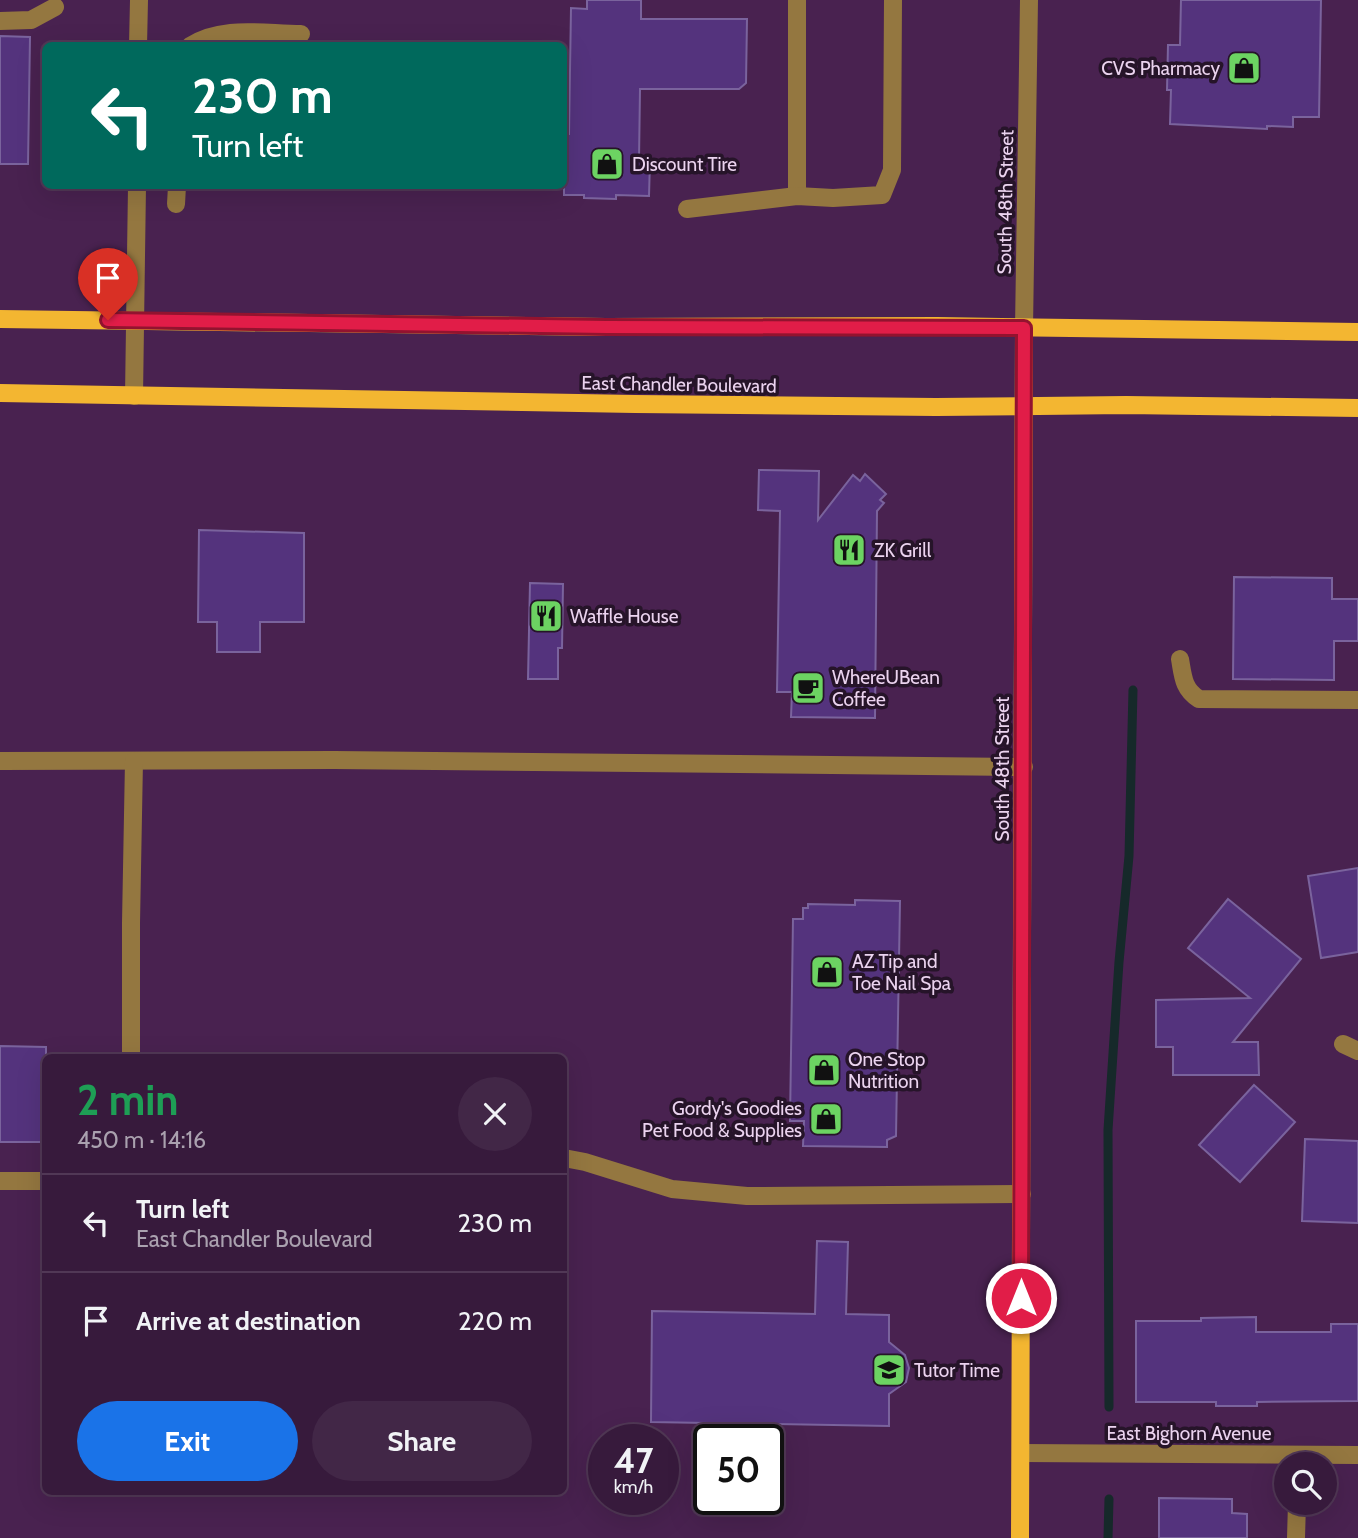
<!DOCTYPE html>
<meta charset="utf-8">
<style>
:root{--surface:#371a3c;--page:#422747;--text:#f1f3f6;--muted:#aaa1af;--line:#513856;--accent:#1a73e8}
body{margin:0;font-family:Cabin,sans-serif;background:var(--page);color:var(--text);height:100vh;display:flex;flex-direction:column;font-size:26px;white-space:nowrap}
*{box-sizing:border-box;margin:0}
p{font-size:23px;color:var(--muted)}
.icon{flex:none;width:38px;height:38px;fill:none;stroke:currentColor;stroke-width:2;stroke-linecap:round;stroke-linejoin:round}
.map{position:relative;flex:1;overflow:hidden}
.side{position:absolute;left:42px;top:1054px;width:525px;height:441px;display:flex;flex-direction:column;background:var(--surface);border-radius:10px;box-shadow:0 7px 28px #0002,0 0 0 2px var(--line)}
.side>*{flex:none}
.guide{position:absolute;left:42px;top:42px;width:525px;height:147px;border-radius:10px;box-shadow:0 7px 28px #0002,0 0 0 2px var(--line);background:#00695c;color:#fff;overflow:hidden}
.tools{position:absolute;left:1274px;top:1452px;display:grid;gap:14px}
.tools a{display:grid;place-items:center;width:63px;height:63px;border-radius:50%;background:var(--surface);box-shadow:0 7px 28px #0002,0 0 0 2px var(--line);font-size:35px}
.speed{position:absolute;left:588px;top:1424px;display:flex;gap:14px;font-size:35px;font-weight:700;text-align:center}
.speed>*{display:grid;place-content:center;width:91px;height:91px;border-radius:50%;background:var(--surface);box-shadow:0 7px 28px #0002,0 0 0 2px var(--line);line-height:1}
.speed small{font-size:18px;font-weight:400}
.speed .limit{border:4px solid #111;border-radius:10px;background:#fff;color:#111}
.pin{position:absolute;display:grid;place-items:center;width:60px;height:60px;color:#fff;margin:-72px -30px;border-radius:50% 50% 50% 0;rotate:-45deg;box-shadow:0 0 7px #0007}
.pin .icon{rotate:45deg}
.me{position:absolute;width:77px;margin:-38px;rotate:0deg;stroke-linejoin:round;filter:drop-shadow(0 0 5px #0008)}
.turn{display:flex;align-items:center;gap:24px;height:147px;padding:0 35px;font-size:32px}
.turn .icon{width:91px;height:91px;stroke-width:2.5}
.turn b{display:block;font-size:49px;line-height:60px}
.round{display:grid;place-items:center;flex:none;width:74px;height:74px;border-radius:37px;background:var(--page)}
.head{display:flex;align-items:center;justify-content:space-between;height:119px;padding:0 35px}
h1{font-size:42px;font-weight:700;line-height:52px;color:#1e9e55}
.button{display:flex;gap:14px;margin-top:auto;padding:14px 35px}
.button a{flex:1;height:80px;border-radius:42px;background:var(--accent);color:#fff;font-size:28px;font-weight:700;line-height:80px;text-align:center}
.button a+a{background:var(--page);color:var(--text)}
ul{padding:0;list-style:none}
li{display:flex;align-items:center;gap:21px;height:98px;padding:0 35px;border-top:2px solid var(--line)}
li div{flex:1}
li b{display:block;font-size:26px}
li em{font-style:normal}
.map>svg:first-child{display:block}
.lines{fill:none;stroke-linecap:round;stroke-linejoin:round}
.stream{stroke:#16292a;stroke-width:9}
.building{fill:#54337d;stroke:#7a639d;stroke-width:2}
.minor{stroke:#947740;stroke-width:18}
.major{stroke:#f3b631;stroke-width:18}
.route-casing{stroke:#92132f;stroke-width:18}
.route{stroke:#e11d48;stroke-width:12}
.labels{text-anchor:middle;stroke-width:7;stroke-linejoin:round;paint-order:stroke}
.poi-label{font-size:19px;fill:#ebd3ef;stroke:#261429;text-anchor:start}
.street-label{font-size:19px;fill:#ebd3ef;stroke:#261429}
</style>
<div class="map">
<svg width="1358" height="1538" viewBox="0 0 1358 1538">
<rect width="100%" height="100%" fill="#492250"/>
<g class="lines">
<!-- stream -->
<g class="stream">
<path d="M1109,1407L1108,1130L1119,962L1129,856L1133,690"/>
<path d="M1108,1538L1109,1499"/>
</g>
</g>
<!-- building -->
<g class="building">
<path d="M587,0H641V19H747L746,83L739,89H640L639,160H650L649,196L616,195V199L584,198V195H564V134H569L571,8L587,9Z"/>
<path d="M1181,0H1321L1319,117H1293V127L1267,126V129L1170,124L1171,90H1167L1168,45H1180Z"/>
<path d="M0,36L30,37L28,164H0Z"/>
<path d="M759,470L819,471L818,520L853,475L860,481L865,474L886,494L880,500L884,503L877,511L875,718L791,717L792,692H777L780,511L758,510Z"/>
<path d="M199,530L304,533V622H260V652H217V622H198Z"/>
<path d="M1234,577L1332,578V599H1358V641H1334V680L1233,679Z"/>
<path d="M530,583L563,584L562,648H558V679H528Z"/>
<path d="M1358,868V952L1321,958L1308,876Z"/>
<path d="M1228,899L1301,959L1233,1042H1258L1259,1075H1173V1047H1156V1000L1250,998L1188,948Z"/>
<path d="M855,900L900,901L896,1136L887,1140V1147L803,1146L804,1121H790L793,919H803V908H808V904L855,905Z"/>
<path d="M0,1046L46,1047V1142H0Z"/>
<path d="M1254,1085L1295,1122L1240,1182L1199,1145Z"/>
<path d="M1305,1139L1358,1141V1223L1302,1221Z"/>
<path d="M817,1241L848,1242L846,1314L889,1315V1342L905,1355L909,1368L906,1382L889,1394V1426L651,1422L652,1311L815,1314Z"/>
<path d="M1256,1317V1332H1331V1324H1358V1401L1257,1402V1406H1216V1402H1136V1321H1201V1318Z"/>
<path d="M1159,1498L1232,1499V1513L1247,1514V1538H1159Z"/>
</g>
<g class="lines">
<!-- minor -->
<g class="minor">
<path d="M0,21L31,20L55,7"/>
<path d="M138,46L139,0"/>
<path d="M190,46C222,25 264,34 301,34"/>
<path d="M797,196V0"/>
<path d="M176,204L177,186"/>
<path d="M687,209L797,196L833,198L882,195L892,170L893,0"/>
<path d="M1024,328L1029,0"/>
<path d="M134,396L137,186"/>
<path d="M1180,659C1183,676 1183,689 1199,699L1358,700"/>
<path d="M0,761L334,760L1024,767"/>
<path d="M1343,1044L1358,1051"/>
<path d="M131,1057V923L134,761"/>
<path d="M564,1158L585,1162L672,1189L747,1196L1022,1194"/>
<path d="M0,1181H46"/>
<path d="M1021,1453L1358,1455"/>
<path d="M1296,1538L1297,1503"/>
</g>
<!-- major -->
<g class="major">
<path d="M0,319L606,327L937,326L1358,332"/>
<path d="M0,393L635,404L936,407L1126,405L1358,408"/>
<path d="M1020,1538L1024,328"/>
</g>
</g>
<g class="lines">
<defs>
<path id="route" d="M108,320L606,327L1024,328L1021,1298"/>
</defs>
<!-- route casing -->
<use href="#route" class="route-casing"/>
<!-- route -->
<use href="#route" class="route"/>
</g>
<!-- icons -->
<defs>
<symbol id="shop-square" viewBox="-11 -11 22 22"><rect x="-9" y="-9" width="18" height="18" rx="4" fill="#6cd362" stroke="#261429"/><path d="M-5-2.5h2.3a2.7 3.5 0 0 1 5.4 0H5L5.5 6h-11ZM-1.5-2.5h3a1.5 2.3 0 0 0-3 0Z" fill="#111"/></symbol>
<symbol id="restaurant-square" viewBox="-11 -11 22 22"><rect x="-9" y="-9" width="18" height="18" rx="4" fill="#6cd362" stroke="#261429"/><path d="M-5-6h1v4h1v-4h1v4h1v-4h1v5L-1.5 .5V6h-2V.5L-5-1ZM5-6V6H3V1.5H1.5Q1.5-4 5-6Z" fill="#111"/></symbol>
<symbol id="cafe-square" viewBox="-11 -11 22 22"><rect x="-9" y="-9" width="18" height="18" rx="4" fill="#6cd362" stroke="#261429"/><path d="M-5.5-4.5H6V0H3Q3 3.5 0 3.5H-2.5Q-5.5 3.5-5.5 0ZM3-3.2v2h1.7v-2ZM-6 4.5H4V6H-6Z" fill="#111"/></symbol>
<symbol id="school-square" viewBox="-11 -11 22 22"><rect x="-9" y="-9" width="18" height="18" rx="4" fill="#6cd362" stroke="#261429"/><path d="M0-5L7-2L0 1L-7-2ZM-4 1L0 2.5L4 1V4Q0 6-4 4Z" fill="#111"/></symbol>
</defs>
<g fill-rule="evenodd">
<use href="#shop-square" x="1225" y="49" width="38" height="38"/>
<use href="#shop-square" x="588" y="145" width="38" height="38"/>
<use href="#restaurant-square" x="830" y="531" width="38" height="38"/>
<use href="#restaurant-square" x="527" y="597" width="38" height="38"/>
<use href="#cafe-square" x="789" y="669" width="38" height="38"/>
<use href="#shop-square" x="808" y="953" width="38" height="38"/>
<use href="#shop-square" x="805" y="1051" width="38" height="38"/>
<use href="#shop-square" x="807" y="1100" width="38" height="38"/>
<use href="#school-square" x="870" y="1351" width="38" height="38"/>
</g>
<g class="labels">
<!-- poi labels -->
<g class="poi-label">
<text x="1220" y="75" text-anchor="end">CVS Pharmacy</text>
<text x="632" y="171">Discount Tire</text>
<text x="874" y="557">ZK Grill</text>
<text x="570" y="623">Waffle House</text>
<text x="832" y="684">WhereUBean<tspan x="832" dy="22">Coffee</tspan></text>
<text x="852" y="968">AZ Tip and<tspan x="852" dy="22">Toe Nail Spa</tspan></text>
<text x="848" y="1066">One Stop<tspan x="848" dy="22">Nutrition</tspan></text>
<text x="802" y="1115" text-anchor="end">Gordy's Goodies<tspan x="802" dy="22">Pet Food &amp; Supplies</tspan></text>
<text x="914" y="1377">Tutor Time</text>
</g>
<!-- street labels -->
<g class="street-label">
<text transform="translate(1005 202) rotate(-89)" y="7">South 48th Street</text>
<text transform="translate(679 384) rotate(1)" y="7">East Chandler Boulevard</text>
<text transform="translate(1002 769) rotate(-90)" y="7">South 48th Street</text>
<text x="1189" y="1440">East Bighorn Avenue</text>
</g>
</g>
</svg>
<div class="tools">
<a><svg class="icon" aria-label="search" viewBox="0 0 24 24"><circle cx="10" cy="10" r="6"/><path d="M15 15l6 6"/></svg></a>
</div>
<div class="speed"><div>47<small>km/h</small></div><div class="limit">50</div></div>
<div class="pin" style="left:108px;top:320px;background:#d93025"><svg class="icon" aria-label="arrive" viewBox="0 0 24 24"><path d="M6 21V4h12l-3 4 3 4H6"/></svg></div>
<svg class="me" style="left:1021px;top:1298px" viewBox="-20 -20 40 40"><circle r="17" fill="#e11d48" stroke="#fff" stroke-width="3"/><path d="M0-11L8 9 0 5-8 9z" fill="#fff"/></svg>
<div class="guide">
<div class="turn"><svg class="icon" aria-label="left" viewBox="0 0 24 24"><path d="M17 20v-9H6M10 6l-5 5 5 5"/></svg><div><b>230 m</b>Turn left</div></div>
</div>
<section class="side">
<div class="head"><div><h1>2 min</h1><p>450 m · 14:16</p></div><a class="round"><svg class="icon" aria-label="close" viewBox="0 0 24 24"><path d="M6 6l12 12M18 6L6 18"/></svg></a></div>
<ul>
<li><svg class="icon" aria-label="left" viewBox="0 0 24 24"><path d="M17 20v-9H6M10 6l-5 5 5 5"/></svg><div><b>Turn left</b><p>East Chandler Boulevard</p></div><em>230 m</em></li>
<li><svg class="icon" aria-label="arrive" viewBox="0 0 24 24"><path d="M6 21V4h12l-3 4 3 4H6"/></svg><div><b>Arrive at destination</b></div><em>220 m</em></li>
</ul>
<div class="button"><a>Exit</a><a>Share</a></div>
</section>
</div>
